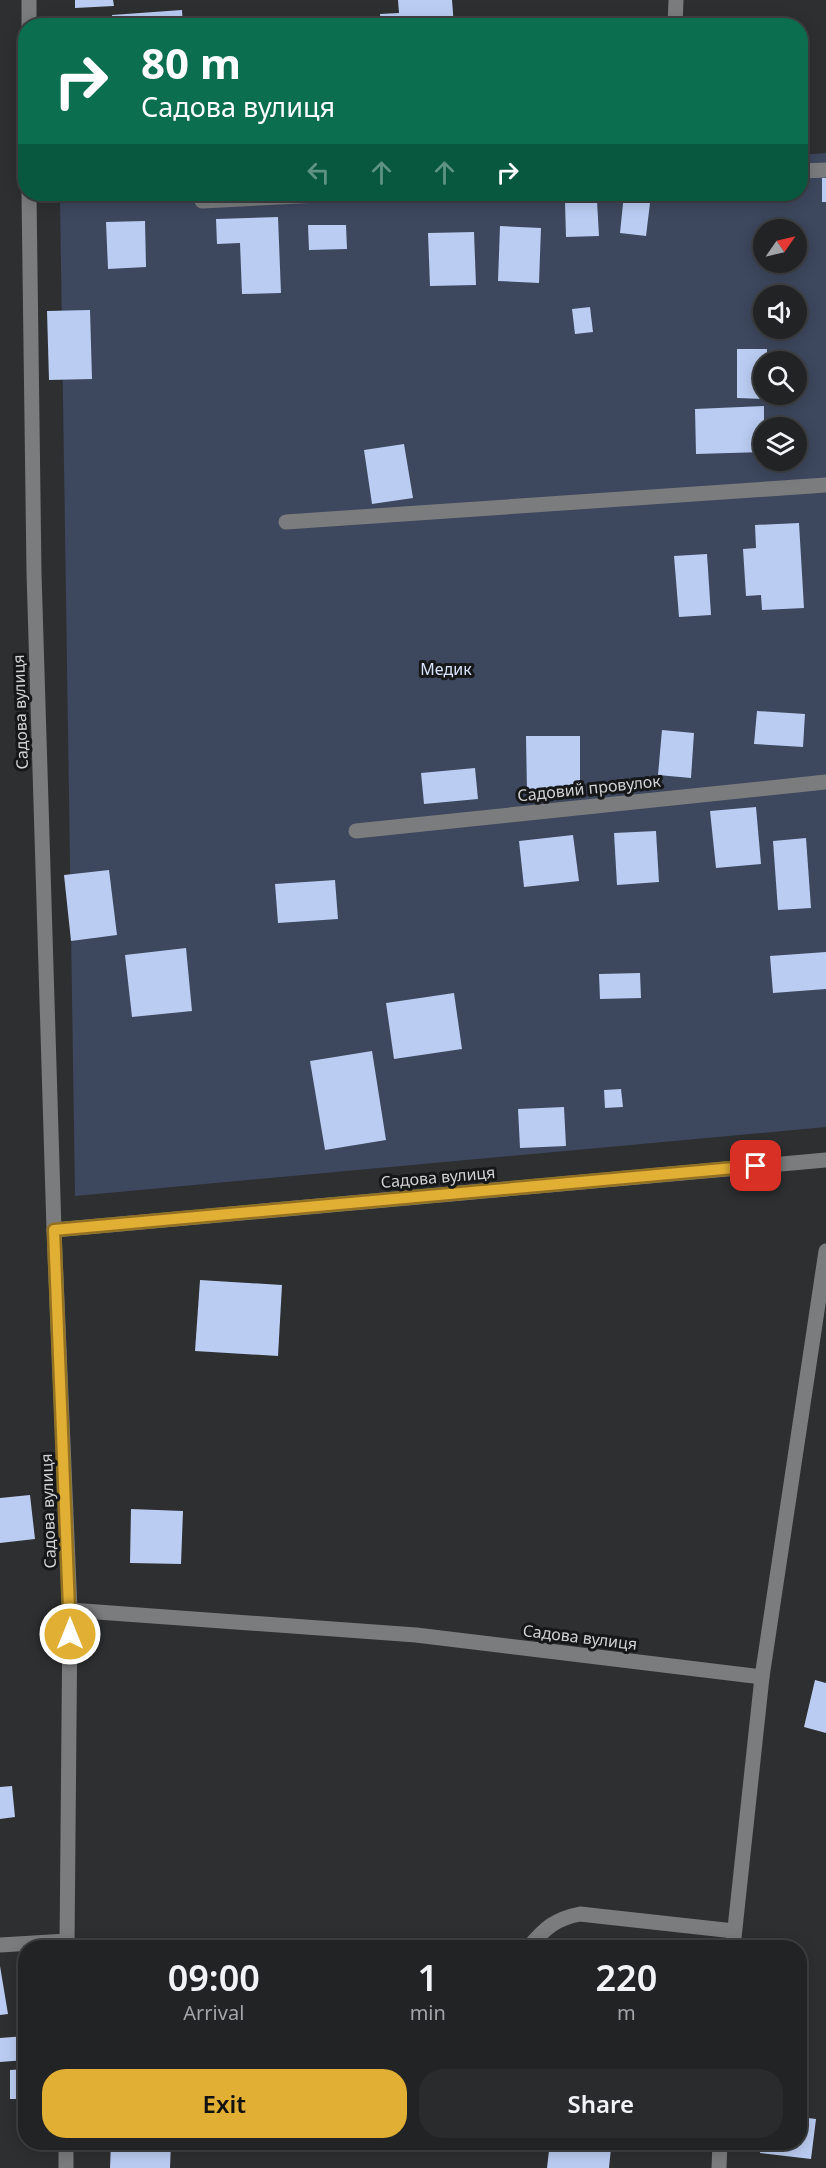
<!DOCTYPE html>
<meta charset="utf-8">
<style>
:root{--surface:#222325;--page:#2a2b2d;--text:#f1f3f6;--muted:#a2a4a7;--line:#3f4042;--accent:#e1af34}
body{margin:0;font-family:"Noto Sans",sans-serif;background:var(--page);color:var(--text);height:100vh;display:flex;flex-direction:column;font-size:22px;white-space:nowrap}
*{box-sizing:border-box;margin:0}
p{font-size:20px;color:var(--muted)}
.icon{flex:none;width:33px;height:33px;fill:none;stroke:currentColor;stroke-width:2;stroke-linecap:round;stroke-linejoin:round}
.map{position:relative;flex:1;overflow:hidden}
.side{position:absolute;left:18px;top:1940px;width:789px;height:210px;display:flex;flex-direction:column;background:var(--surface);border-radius:24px;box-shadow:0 3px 15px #0003,0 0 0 2px var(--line)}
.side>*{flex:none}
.banner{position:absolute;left:18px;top:18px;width:790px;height:183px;border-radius:24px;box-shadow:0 3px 15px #0003,0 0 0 2px var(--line);background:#0b6e4f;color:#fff;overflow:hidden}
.needle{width:39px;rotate:56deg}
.controls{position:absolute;left:753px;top:219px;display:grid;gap:12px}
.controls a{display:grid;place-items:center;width:54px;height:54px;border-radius:50%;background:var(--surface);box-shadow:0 3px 15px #0003,0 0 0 2px var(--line);font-size:30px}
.pin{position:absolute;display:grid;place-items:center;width:51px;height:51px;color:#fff;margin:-26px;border-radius:12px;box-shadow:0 3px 9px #0006}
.me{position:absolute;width:66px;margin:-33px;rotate:0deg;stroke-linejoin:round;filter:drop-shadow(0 0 4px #0008)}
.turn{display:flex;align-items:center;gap:21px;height:126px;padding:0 24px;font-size:27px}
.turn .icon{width:78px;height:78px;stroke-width:2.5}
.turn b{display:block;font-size:42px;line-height:51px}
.lanes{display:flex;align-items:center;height:57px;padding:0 24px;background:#0003;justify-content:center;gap:30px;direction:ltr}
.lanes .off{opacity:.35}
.eta{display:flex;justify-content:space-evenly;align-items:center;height:102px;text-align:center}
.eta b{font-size:36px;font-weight:600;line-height:42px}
.primary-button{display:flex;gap:12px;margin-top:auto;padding:12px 24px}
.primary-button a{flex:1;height:69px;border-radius:24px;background:var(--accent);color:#111;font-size:24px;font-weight:600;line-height:69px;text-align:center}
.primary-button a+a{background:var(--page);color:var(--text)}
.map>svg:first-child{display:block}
.green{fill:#3d475d;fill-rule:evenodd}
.building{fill:#baccf2}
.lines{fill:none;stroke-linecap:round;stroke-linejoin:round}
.minor{stroke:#7b7c7d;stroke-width:15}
.route-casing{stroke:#927222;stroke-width:15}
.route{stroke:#e1af34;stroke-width:10}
.labels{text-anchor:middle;stroke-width:6;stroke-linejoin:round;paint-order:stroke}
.park-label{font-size:16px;fill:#d6e2f9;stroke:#161718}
.street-label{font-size:16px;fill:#d0d1d3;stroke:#161718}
</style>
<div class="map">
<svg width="826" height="2168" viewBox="0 0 826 2168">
<rect width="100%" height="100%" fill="#2e2f31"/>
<!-- green -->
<path class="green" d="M826,153V1127L75,1196L60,200L162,194H801V155ZM764,230H796V262H764ZM764,296H796V328H764ZM764,362H796V394H764ZM764,428H796V460H764Z"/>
<!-- building -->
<g class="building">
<path d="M75,0H113L114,6L75,8Z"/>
<path d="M398,0H452L454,26H381L380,14L399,13Z"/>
<path d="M182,10L183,26H113L112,15Z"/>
<rect x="822" y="178" width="4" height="24"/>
<path d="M624,194L651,195L646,236L620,233Z"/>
<path d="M597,201L599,236L566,237L565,202Z"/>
<path d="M278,217L281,293L242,294L240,243L217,244L216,219Z"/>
<path d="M145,221L146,267L108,269L106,222Z"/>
<path d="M308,225H346L347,249L309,250Z"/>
<path d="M500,226L541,228L539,283L498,281Z"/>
<path d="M474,232L476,285L430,286L428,233Z"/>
<path d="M590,307L593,332L575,334L572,309Z"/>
<path d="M90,310L92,379L49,380L47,311Z"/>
<path d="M737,349H767V362H764V394H766V399L737,398Z"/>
<path d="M764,406V452L696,454L695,409Z"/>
<path d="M404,444L413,498L372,504L364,450Z"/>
<path d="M799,523L804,608L762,610L761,595L746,596L743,549L756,548L755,525Z"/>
<path d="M707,554L711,615L679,617L674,556Z"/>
<path d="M757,711L805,714L803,747L754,744Z"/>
<path d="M662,730L694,733L691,778L658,775Z"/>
<path d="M526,736H580V793H527Z"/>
<path d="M475,768L478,799L424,804L421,773Z"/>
<path d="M756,807L761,864L716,868L710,811Z"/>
<path d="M656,831L659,882L617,885L614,833Z"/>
<path d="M573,835L579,881L524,887L519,841Z"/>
<path d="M806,838L811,908L778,910L773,841Z"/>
<path d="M109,870L117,935L71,941L64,875Z"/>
<path d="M335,880L338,919L278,923L275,884Z"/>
<path d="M186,948L192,1011L132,1017L125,955Z"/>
<path d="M826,952V989L773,993L770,956Z"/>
<path d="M640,973L641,998L600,999L599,974Z"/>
<path d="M454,993L462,1049L394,1059L386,1003Z"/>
<path d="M372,1051L386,1140L325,1150L310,1061Z"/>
<path d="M621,1089L623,1107L605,1108L604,1090Z"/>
<path d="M564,1107L566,1146L520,1148L518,1109Z"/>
<path d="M200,1280L282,1285L278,1356L195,1351Z"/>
<path d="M30,1495L35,1539L0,1543V1498Z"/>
<path d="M131,1509L183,1511L181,1564L130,1563Z"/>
<path d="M815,1680L826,1683V1733L804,1727Z"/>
<path d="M12,1786L15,1817L0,1819V1787Z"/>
<path d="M0,1966L8,2014L0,2015Z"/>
<path d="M26,2036V2060L0,2062V2038Z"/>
<path d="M26,2069V2099H10V2070Z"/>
<path d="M800,2117L816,2119L811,2159L760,2153L761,2142H800Z"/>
<path d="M111,2142H171L170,2168H110Z"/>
<path d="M550,2142L611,2148L609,2168H547Z"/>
</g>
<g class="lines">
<!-- minor -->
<g class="minor">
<path d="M29,26V0"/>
<path d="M675,26L676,0"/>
<path d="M801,171L826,170"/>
<path d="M29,194L34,573L54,1230L70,1610L67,1947"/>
<path d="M202,201L339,194"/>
<path d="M286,522L826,485"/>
<path d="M356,831L826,782"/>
<path d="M54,1230L826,1160"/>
<path d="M70,1610L416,1635L762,1677"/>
<path d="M0,1945L67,1941"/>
<path d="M529,1947C545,1928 555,1919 580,1914L734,1931"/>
<path d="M733,1947L762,1677L826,1251"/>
<path d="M66,2168V2142"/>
<path d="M719,2168L720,2142"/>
</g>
</g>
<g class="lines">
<defs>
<path id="route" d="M70,1634L54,1230L756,1166"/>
</defs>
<!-- route casing -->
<use href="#route" class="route-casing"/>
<!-- route -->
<use href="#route" class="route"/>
</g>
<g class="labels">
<!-- park labels -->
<g class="park-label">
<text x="446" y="675">Медик</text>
</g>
<!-- street labels -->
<g class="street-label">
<text transform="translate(20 712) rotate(-92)" y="6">Садова вулиця</text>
<text transform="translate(589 788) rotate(-6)" y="6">Садовий провулок</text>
<text transform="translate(438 1177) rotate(-5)" y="6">Садова вулиця</text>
<text transform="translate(48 1511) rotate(-92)" y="6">Садова вулиця</text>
<text transform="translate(580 1637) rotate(7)" y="6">Садова вулиця</text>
</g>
</g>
</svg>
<div class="controls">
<a><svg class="needle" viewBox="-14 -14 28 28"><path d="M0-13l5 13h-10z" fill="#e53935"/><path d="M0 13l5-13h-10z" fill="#a2a4a7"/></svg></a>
<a><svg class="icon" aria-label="sound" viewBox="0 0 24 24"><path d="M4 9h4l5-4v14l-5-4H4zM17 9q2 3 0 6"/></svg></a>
<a><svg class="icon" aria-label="search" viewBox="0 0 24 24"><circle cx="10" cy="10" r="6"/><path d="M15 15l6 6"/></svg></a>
<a><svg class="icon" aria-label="layers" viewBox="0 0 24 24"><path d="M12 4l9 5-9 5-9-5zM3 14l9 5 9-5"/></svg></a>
</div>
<div class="pin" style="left:756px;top:1166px;background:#d93025"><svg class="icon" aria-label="arrive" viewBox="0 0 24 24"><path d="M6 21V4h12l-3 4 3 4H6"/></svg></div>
<svg class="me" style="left:70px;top:1634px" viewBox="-20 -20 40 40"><circle r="17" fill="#e1af34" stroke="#fff" stroke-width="3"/><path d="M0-11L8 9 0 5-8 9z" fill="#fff"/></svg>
<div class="banner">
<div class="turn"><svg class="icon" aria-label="right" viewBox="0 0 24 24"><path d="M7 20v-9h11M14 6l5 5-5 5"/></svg><div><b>80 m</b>Садова вулиця</div></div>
<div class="lanes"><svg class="icon off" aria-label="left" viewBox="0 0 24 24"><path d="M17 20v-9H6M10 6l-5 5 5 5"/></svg><svg class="icon off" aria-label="ahead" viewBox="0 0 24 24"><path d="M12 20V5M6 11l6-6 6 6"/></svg><svg class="icon off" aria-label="ahead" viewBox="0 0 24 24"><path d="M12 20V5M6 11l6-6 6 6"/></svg><svg class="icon" aria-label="right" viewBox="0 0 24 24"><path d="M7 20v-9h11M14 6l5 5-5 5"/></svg></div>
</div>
<section class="side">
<div class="eta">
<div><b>09:00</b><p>Arrival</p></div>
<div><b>1</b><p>min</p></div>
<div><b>220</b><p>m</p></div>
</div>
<div class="primary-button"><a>Exit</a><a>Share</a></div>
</section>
</div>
